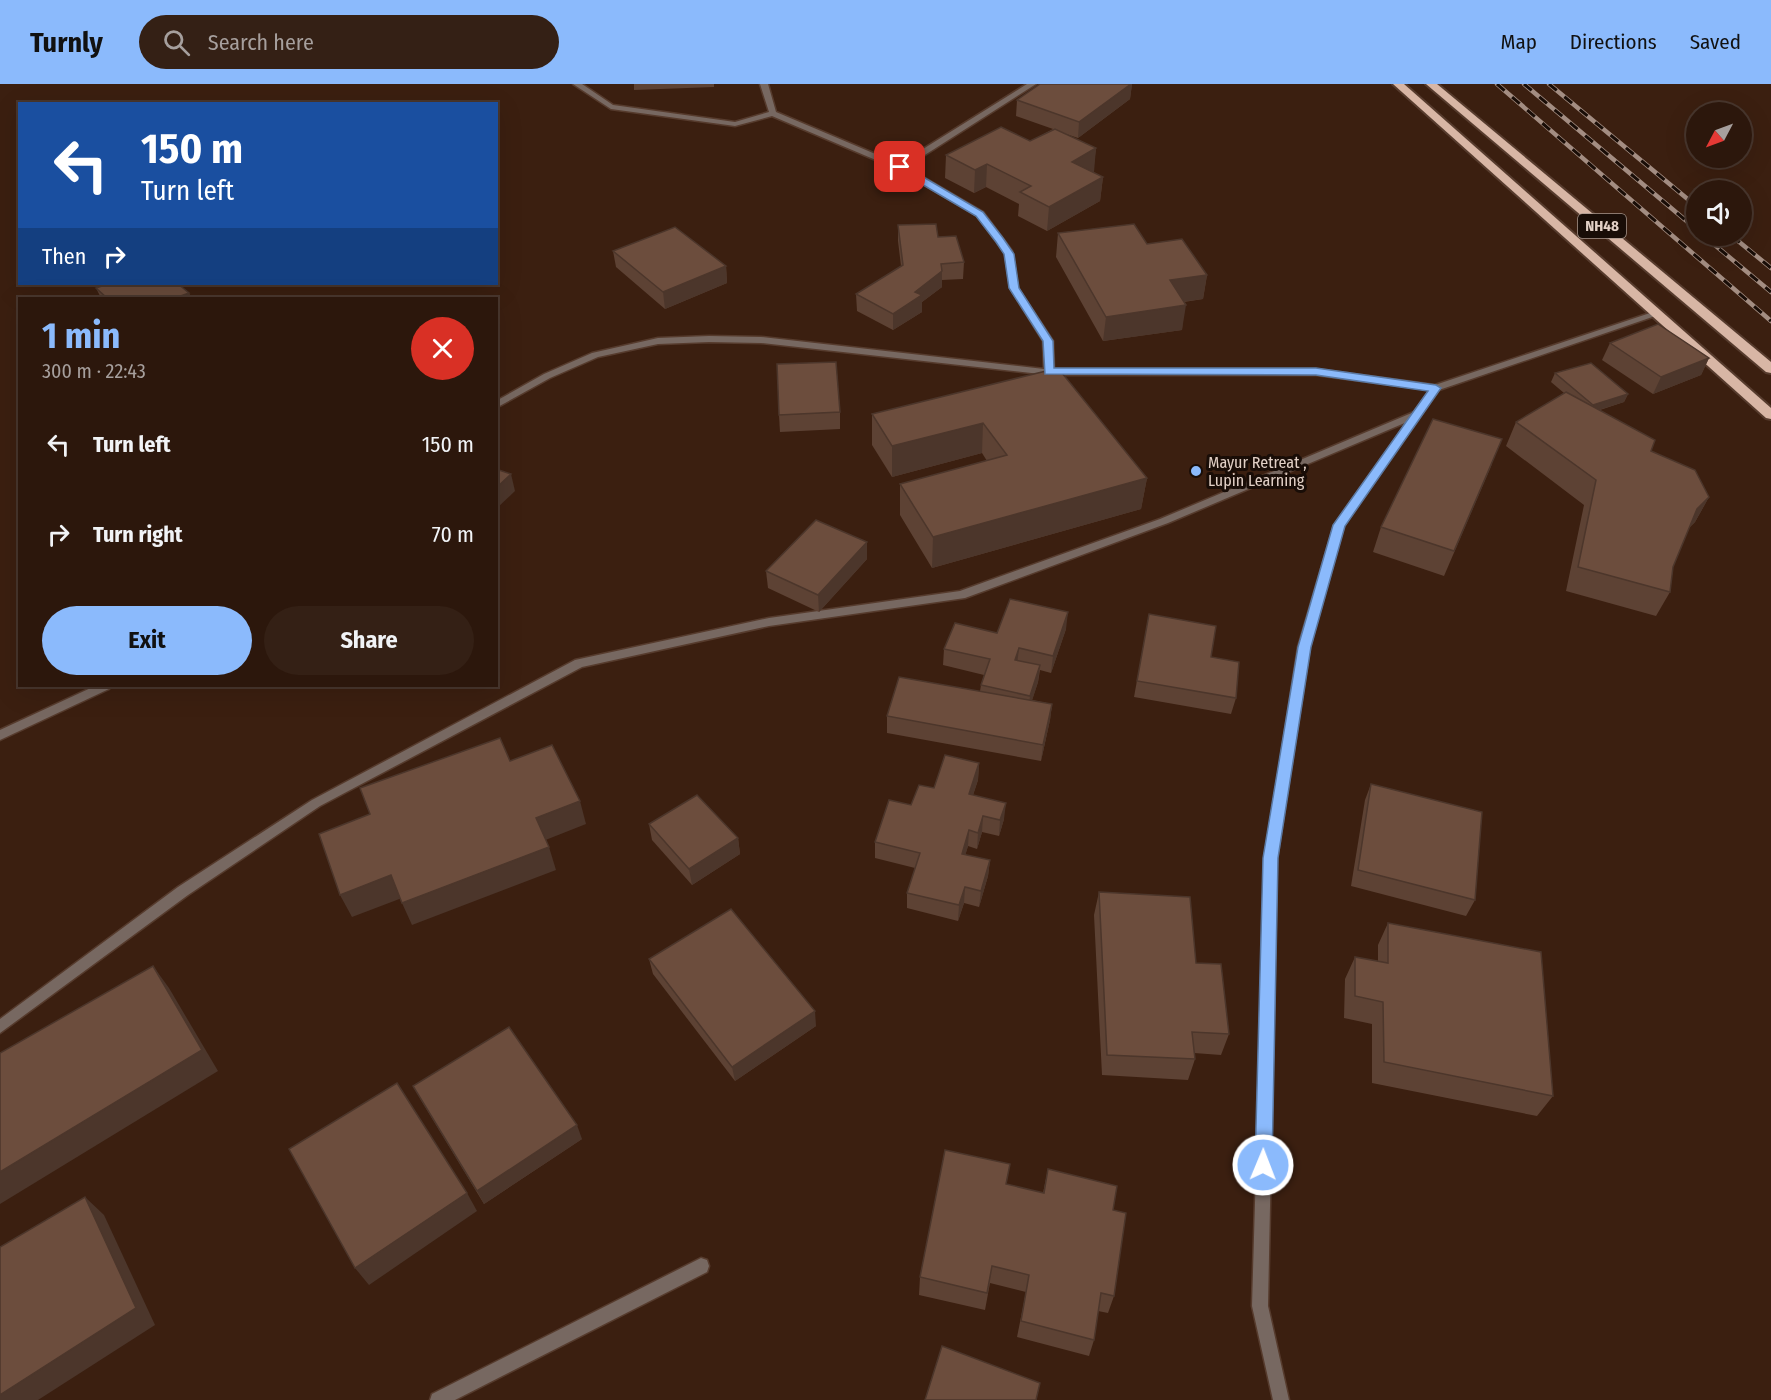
<!DOCTYPE html>
<meta charset="utf-8">
<style>
:root{--surface:#2c170c;--page:#342015;--text:#f1f3f6;--muted:#a69f9d;--line:#48362d;--accent:#8bbafc}
body{margin:0;font-family:"Fira Sans Condensed",sans-serif;background:var(--page);color:var(--text);height:100vh;display:flex;flex-direction:column;font-size:22px;white-space:nowrap}
*{box-sizing:border-box;margin:0}
p{font-size:20px;color:var(--muted)}
.icon{flex:none;width:33px;height:33px;fill:none;stroke:currentColor;stroke-width:2;stroke-linecap:round;stroke-linejoin:round}
.map{position:relative;flex:1;overflow:hidden}
.details{position:absolute;left:18px;top:213px;width:480px;height:390px;display:flex;flex-direction:column;background:var(--surface);border-radius:0px;box-shadow:0 6px 24px #0002,0 0 0 2px var(--line)}
.details>*{flex:none}
.guide{position:absolute;left:18px;top:18px;width:480px;height:183px;border-radius:0px;box-shadow:0 6px 24px #0002,0 0 0 2px var(--line);background:#1a4fa0;color:#fff;overflow:hidden}
.needle{width:39px;rotate:229deg}
.buttons{position:absolute;left:1686px;top:18px;display:grid;gap:12px}
.buttons a{display:grid;place-items:center;width:66px;height:66px;border-radius:50%;background:var(--surface);box-shadow:0 6px 24px #0002,0 0 0 2px var(--line);font-size:30px}
.pin{position:absolute;display:grid;place-items:center;width:51px;height:51px;color:#fff;margin:-26px;border-radius:12px;box-shadow:0 3px 9px #0006}
.me{position:absolute;width:66px;margin:-33px;rotate:1deg;stroke-linejoin:round;filter:drop-shadow(0 0 4px #0008)}
.turn{display:flex;align-items:center;gap:21px;height:126px;padding:0 24px;font-size:27px}
.turn .icon{width:78px;height:78px;stroke-width:2.5}
.turn b{display:block;font-size:42px;line-height:51px}
.then{display:flex;align-items:center;height:57px;padding:0 24px;background:#0003;gap:12px;font-size:22px}
.round{display:grid;place-items:center;flex:none;width:63px;height:63px;border-radius:32px;background:var(--page)}
.head{display:flex;align-items:center;justify-content:space-between;height:102px;padding:0 24px}
h1{font-size:36px;font-weight:700;line-height:45px;color:var(--accent)}
.cta{display:flex;gap:12px;margin-top:auto;padding:12px 24px}
.cta a{flex:1;height:69px;border-radius:36px;background:var(--accent);color:#111;font-size:24px;font-weight:700;line-height:69px;text-align:center}
.cta a+a{background:var(--page);color:var(--text)}
ul{padding:0;list-style:none}
li{display:flex;align-items:center;gap:18px;height:90px;padding:0 24px}
li div{flex:1}
li b{display:block;font-size:22px}
li em{font-style:normal}
header{display:flex;align-items:center;gap:36px;box-sizing:border-box;height:84px;padding:0 30px;background:var(--accent);color:#111}
header strong{font-size:28px}
nav{display:flex;gap:33px;margin-inline-start:auto;font-size:21px}
.search{width:420px;height:54px;background:var(--page);display:flex;align-items:center;gap:15px;box-sizing:border-box;padding:0 21px;border-radius:33px;color:var(--muted);font-size:22px}
.map>svg:first-child{display:block}
.lines{fill:none;stroke-linecap:round;stroke-linejoin:round}
.minor-casing{stroke:#563b2d;stroke-width:3}
.trunk-casing{stroke:#563b2d;stroke-width:4}
.minor{fill:#776861;fill-rule:evenodd}
.trunk{fill:#d8b6a5;fill-rule:evenodd}
.rail-casing{stroke:#a38d82;stroke-width:4.5}
.rail{stroke:#190d07;stroke-width:3;stroke-dasharray:10;stroke-linecap:butt}
.wall{fill:#5d4234}
.shaded-wall{fill:#4c362b}
.building{fill:#6c4d3d;stroke:#4c362b;stroke-width:1.5}
.route{fill:#8bbafc;stroke:#5a79a4;stroke-width:1.5}
.poi-dot{fill:#8bbafc;stroke:#190d07;stroke-width:2}
.labels{text-anchor:middle;stroke-width:6;stroke-linejoin:round;paint-order:stroke}
.shield{fill:#190d07;stroke:#a6968d;stroke-width:1.5}
.shield-label{font-size:15px;font-weight:bold;fill:#e2d0c6}
.poi-label{font-size:16px;fill:#e2d0c6;stroke:#190d07;text-anchor:start}
</style>
<header>
<strong>Turnly</strong>
<div class="search"><svg class="icon" aria-label="search" viewBox="0 0 24 24"><circle cx="10" cy="10" r="6"/><path d="M15 15l6 6"/></svg>Search here</div>
<nav><a>Map</a><a>Directions</a><a>Saved</a></nav>
</header>
<div class="map">
<svg width="1771" height="1316" viewBox="0 0 1771 1316">
<rect width="100%" height="100%" fill="#3b1f10"/>
<g class="lines">
<defs>
<g id="minor">
<path d="M573,0H582L613,21L735,38L769,28L760,0H768L776,28L899,80L1027,0H1036L906,83L983,128L1012,167L1018,204L1053,257L1054,285H1316L1435,301L1653,228L1656,227L1661,230L1439,306L1344,442L1310,563L1277,775L1268,1222L1289,1316H1273L1252,1222L1265,775L1298,563L1334,441L1407,338L1168,439L965,514L769,542L582,583L320,722L188,811L0,949V935L178,803L312,716L575,576L769,534L960,507L1160,435L1414,328L1430,306L1316,291H1049L761,259L709,258L658,260L598,273L550,294L496,324V317L544,290L592,269L658,254L709,252L761,253L1044,285L1043,257L1010,204L1005,169L977,132L897,85L772,32L735,42L611,25Z"/>
<path d="M95,602H111L109,605L0,656V646Z"/>
<path d="M701,1174L707,1176L709,1182L707,1188L455,1316H430L432,1310Z"/>
</g>
<g id="trunk">
<path d="M1393,0H1404L1771,324V335L1766,334Z"/>
<path d="M1426,0H1437L1771,278V289L1766,288Z"/>
</g>
</defs>
<!-- minor casing -->
<use href="#minor" class="minor-casing"/>
<!-- trunk casing -->
<use href="#trunk" class="trunk-casing"/>
<!-- minor -->
<use href="#minor" class="minor"/>
<!-- trunk -->
<use href="#trunk" class="trunk"/>
<defs>
<g id="rail">
<path d="M1497,0L1771,237"/>
<path d="M1524,0L1696,145"/>
<path d="M1549,0L1696,122"/>
<path d="M1704,152L1771,208"/>
<path d="M1732,152L1771,184"/>
</g>
</defs>
<!-- rail casing -->
<use href="#rail" class="rail-casing"/>
<!-- rail -->
<use href="#rail" class="rail"/>
</g>
<!-- wall -->
<g class="wall">
<path d="M634,0H714V3L634,6Z"/>
<path d="M1040,0H1132L1130,15L1078,54L1066,50L1096,64L1093,88L1103,93L1100,117L1047,147L1018,132L1019,120L986,103L974,109L945,94L946,71L1030,57L1053,45L1016,32L1017,16Z"/>
<path d="M898,141L938,153L964,178L963,195L942,196V203L922,218V228L893,246L857,227L856,210L901,182L898,157Z"/>
<path d="M1058,149L1147,160L1207,191L1203,215L1184,218L1182,246L1103,257L1056,173Z"/>
<path d="M613,167L726,182L727,199L665,225L616,183Z"/>
<path d="M96,204L189,209L191,214H101Z"/>
<path d="M1610,259L1709,274L1701,291L1653,310L1602,276Z"/>
<path d="M1058,284L1147,394L1141,425L932,484L900,431V400L987,377L982,369L892,393L872,361V330Z"/>
<path d="M1555,289L1628,310L1624,318L1600,326L1709,413L1695,438L1689,444L1673,483L1670,508L1656,532L1566,507L1584,421L1506,362L1516,338L1564,309L1551,298Z"/>
<path d="M840,328V345L780,348L779,331Z"/>
<path d="M1492,380L1444,492L1373,468L1381,443Z"/>
<path d="M867,475L819,528L768,504L766,487Z"/>
<path d="M1149,530L1211,573L1236,614L1231,630L1134,613Z"/>
<path d="M1066,545L1051,589L1040,586L1038,598L1032,616L1052,620L1050,636L1041,677L887,649V632L980,607L981,601L984,591L943,581L944,565L997,549Z"/>
<path d="M979,679L978,696L973,711L1004,735L999,752L982,748L977,765L968,762L965,771L990,776L988,792L979,823L964,819L958,837L907,824V809L915,784L875,774V758L934,704Z"/>
<path d="M1371,700L1475,816L1466,832L1351,802L1365,716Z"/>
<path d="M649,740L738,754L740,770L692,801L652,756Z"/>
<path d="M1099,808L1196,879L1229,950L1221,971L1194,969L1195,975L1188,996L1102,991L1094,831Z"/>
<path d="M1388,839L1553,1012L1537,1032L1372,999V940L1344,934L1345,895L1355,873L1378,877V861Z"/>
<path d="M649,875L816,942L735,997L653,890Z"/>
<path d="M413,1002L582,1055L484,1120L421,1016Z"/>
<path d="M1048,1085L1113,1126L1114,1212L1108,1229L1098,1227L1094,1256L1089,1272L1017,1253L1026,1208L990,1199L985,1226L919,1211L920,1193L1007,1100L1043,1109Z"/>
</g>
<!-- shaded-wall -->
<g class="shaded-wall">
<path d="M1131,0H1132L1130,15L1078,54L1079,38Z"/>
<path d="M1096,64L1094,88L1070,101L1072,78Z"/>
<path d="M987,80L986,103L974,109L975,86Z"/>
<path d="M1103,93L1100,117L1047,147L1049,123Z"/>
<path d="M726,182L727,199L665,225L663,208Z"/>
<path d="M942,187V203L922,218V228L893,246V230L915,208Z"/>
<path d="M1207,191L1203,215L1166,220L1170,196Z"/>
<path d="M189,209L191,214H175Z"/>
<path d="M1186,221L1182,246L1103,257L1106,233Z"/>
<path d="M1709,274L1701,291L1653,310L1661,293Z"/>
<path d="M1628,310L1624,318L1589,329L1593,321Z"/>
<path d="M983,339L982,369L892,393V362Z"/>
<path d="M511,390L515,407L496,425V404Z"/>
<path d="M1147,394L1141,425L932,484L933,453Z"/>
<path d="M1709,413L1695,438L1683,449L1697,425Z"/>
<path d="M867,458V475L819,528L818,511Z"/>
<path d="M1068,528L1066,545L1051,589L1053,572Z"/>
<path d="M1019,564L1017,581L1015,576Z"/>
<path d="M1040,581L1038,598L1028,629L1030,612Z"/>
<path d="M1052,620L1050,636L1041,677L1043,661Z"/>
<path d="M979,679L978,696L968,726L969,710Z"/>
<path d="M580,717L586,740L543,757L536,734Z"/>
<path d="M1006,719L1004,735L999,752L1000,736Z"/>
<path d="M983,732L982,748L977,765L978,749Z"/>
<path d="M969,746L968,762L961,786L962,770Z"/>
<path d="M738,754L740,770L692,801L689,785Z"/>
<path d="M549,763L556,786L412,841L402,819Z"/>
<path d="M990,776L988,792L979,823L981,807Z"/>
<path d="M391,791L402,814L352,833L340,811Z"/>
<path d="M965,803L964,819L958,837L959,821Z"/>
<path d="M153,882L169,904L218,987L0,1120V1088Z"/>
<path d="M815,927L816,942L735,997L732,983Z"/>
<path d="M577,1041L582,1055L484,1120L477,1107Z"/>
<path d="M467,1109L477,1127L369,1201L355,1184Z"/>
<path d="M85,1113L104,1131L155,1241L38,1316H0V1311Z"/>
</g>
<!-- building -->
<g class="building">
<path d="M1040,0H1131L1079,38L1017,16Z"/>
<path d="M1001,43L1030,57L1055,45L1096,64L1072,78L1103,93L1049,123L1020,108L1031,102L987,80L975,86L946,71Z"/>
<path d="M936,140L938,153L956,152L964,178L941,180L942,187L915,208L922,211L893,230L856,210L903,181L898,141Z"/>
<path d="M1134,140L1147,160L1182,155L1207,191L1170,196L1186,221L1106,233L1058,149Z"/>
<path d="M675,143L726,182L663,208L613,167Z"/>
<path d="M108,200H178L189,209L175,214H107L96,204Z"/>
<path d="M1658,240L1709,274L1661,293L1610,259Z"/>
<path d="M836,278L840,328L779,331L777,280Z"/>
<path d="M1591,279L1628,310L1593,321L1555,289Z"/>
<path d="M1058,284L1147,394L933,453L900,400L1007,371L983,339L892,362L872,330Z"/>
<path d="M1566,308L1655,356L1651,367L1695,386L1709,413L1697,425L1673,483L1670,508L1578,483L1596,396L1516,338Z"/>
<path d="M1433,335L1502,355L1454,467L1381,443Z"/>
<path d="M496,385L511,390L496,404Z"/>
<path d="M816,436L867,458L818,511L766,487Z"/>
<path d="M1010,515L1068,528L1053,572L1019,564L1015,576L1040,581L1030,612L981,601L990,575L944,565L955,539L997,549Z"/>
<path d="M1149,530L1216,542L1211,573L1239,578L1236,614L1137,597Z"/>
<path d="M899,593L1052,620L1043,661L887,632Z"/>
<path d="M500,654L510,677L552,661L580,717L536,734L549,763L402,819L391,791L340,811L319,750L370,730L360,704Z"/>
<path d="M945,671L979,679L969,710L1006,719L1000,736L983,732L978,749L969,746L962,770L990,776L981,807L965,803L959,821L907,809L920,769L875,758L889,716L911,721L919,701L934,704Z"/>
<path d="M1371,700L1482,728L1475,816L1358,786Z"/>
<path d="M697,711L738,754L689,785L649,740Z"/>
<path d="M1099,808L1190,813L1196,879L1221,880L1229,950L1192,948L1195,975L1107,971Z"/>
<path d="M731,825L815,927L732,983L649,875Z"/>
<path d="M1388,839L1541,868L1553,1012L1384,978L1383,918L1355,912V873L1388,879Z"/>
<path d="M153,882L202,966L0,1088V969Z"/>
<path d="M509,943L577,1041L477,1107L413,1002Z"/>
<path d="M397,999L467,1109L355,1184L289,1065Z"/>
<path d="M945,1066L1010,1080L1006,1100L1044,1109L1048,1085L1117,1102L1113,1126L1126,1129L1114,1212L1101,1209L1094,1256L1021,1237L1029,1191L992,1182L987,1209L920,1193Z"/>
<path d="M85,1113L136,1224L0,1311V1163Z"/>
<path d="M942,1262L1040,1299L1036,1316H925Z"/>
</g>
<!-- route -->
<path class="route" d="M896,81H903L983,128L1003,154L1014,170L1019,204L1053,257L1054,284H1316L1436,301L1441,304L1345,442L1311,563L1278,774L1272,1081L1269,1086L1263,1089L1257,1086L1255,1081L1263,774L1298,563L1333,441L1428,307L1316,291L1045,290L1043,257L1009,204L1004,170L996,158L976,132L896,85Z"/>
<!-- markers -->
<circle class="poi-dot" cx="1196" cy="387" r="6"/>
<g class="labels">
<!-- shield labels -->
<rect class="shield" x="1578" y="130" width="48" height="24" rx="4.5"/>
<g class="shield-label">
<text x="1602" y="147">NH48</text>
</g>
<!-- poi labels -->
<g class="poi-label">
<text x="1208" y="384">Mayur Retreat ,<tspan x="1208" dy="18">Lupin Learning</tspan></text>
</g>
</g>
</svg>
<div class="buttons">
<a><svg class="needle" viewBox="-14 -14 28 28"><path d="M0-13l5 13h-10z" fill="#e53935"/><path d="M0 13l5-13h-10z" fill="#a69f9d"/></svg></a>
<a><svg class="icon" aria-label="sound" viewBox="0 0 24 24"><path d="M4 9h4l5-4v14l-5-4H4zM17 9q2 3 0 6"/></svg></a>
</div>
<div class="pin" style="left:900px;top:83px;background:#d93025"><svg class="icon" aria-label="arrive" viewBox="0 0 24 24"><path d="M6 21V4h12l-3 4 3 4H6"/></svg></div>
<svg class="me" style="left:1263px;top:1081px" viewBox="-20 -20 40 40"><circle r="17" fill="#8bbafc" stroke="#fff" stroke-width="3"/><path d="M0-11L8 9 0 5-8 9z" fill="#fff"/></svg>
<div class="guide">
<div class="turn"><svg class="icon" aria-label="left" viewBox="0 0 24 24"><path d="M17 20v-9H6M10 6l-5 5 5 5"/></svg><div><b>150 m</b>Turn left</div></div>
<div class="then">Then<svg class="icon" aria-label="right" viewBox="0 0 24 24"><path d="M7 20v-9h11M14 6l5 5-5 5"/></svg></div>
</div>
<section class="details">
<div class="head"><div><h1>1 min</h1><p>300 m · 22:43</p></div><a class="round" style="background:#d93025;color:#fff"><svg class="icon" aria-label="close" viewBox="0 0 24 24"><path d="M6 6l12 12M18 6L6 18"/></svg></a></div>
<ul>
<li><svg class="icon" aria-label="left" viewBox="0 0 24 24"><path d="M17 20v-9H6M10 6l-5 5 5 5"/></svg><div><b>Turn left</b></div><em>150 m</em></li>
<li><svg class="icon" aria-label="right" viewBox="0 0 24 24"><path d="M7 20v-9h11M14 6l5 5-5 5"/></svg><div><b>Turn right</b></div><em>70 m</em></li>
</ul>
<div class="cta"><a>Exit</a><a>Share</a></div>
</section>
</div>
